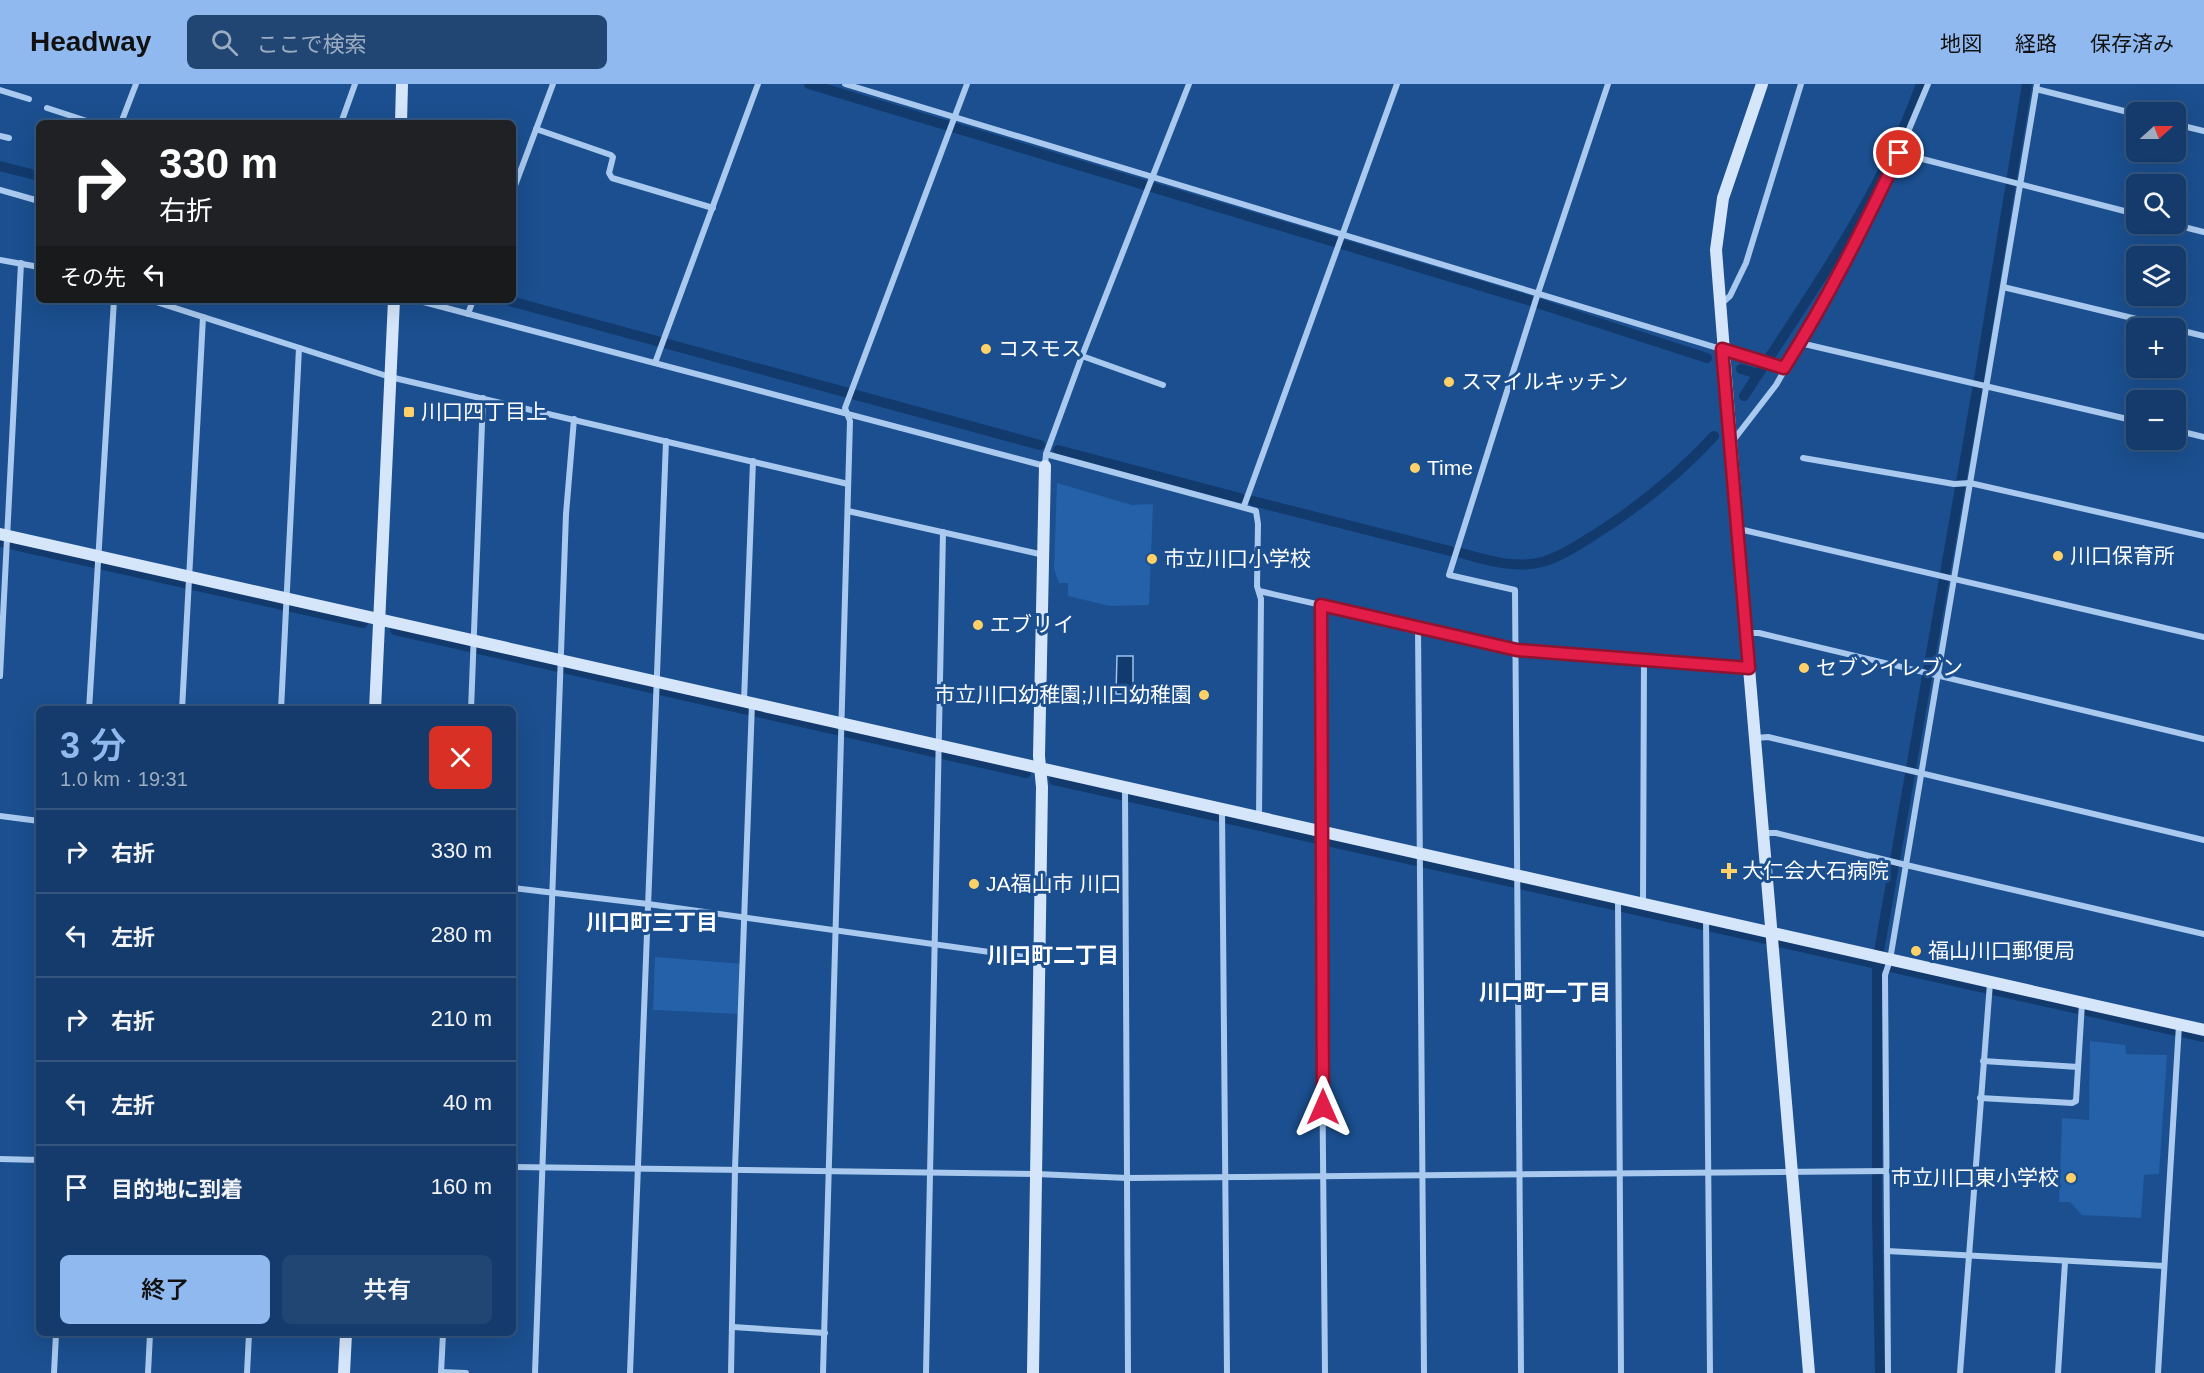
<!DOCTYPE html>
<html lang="ja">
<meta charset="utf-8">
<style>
:root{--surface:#143b6b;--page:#214673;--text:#f1f3f6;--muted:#9dadc1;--line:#33557e;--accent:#90b9f0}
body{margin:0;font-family:Helvetica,"Noto Sans JP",sans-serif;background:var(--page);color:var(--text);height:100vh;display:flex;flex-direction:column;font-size:22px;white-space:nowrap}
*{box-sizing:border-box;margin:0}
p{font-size:20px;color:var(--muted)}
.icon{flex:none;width:33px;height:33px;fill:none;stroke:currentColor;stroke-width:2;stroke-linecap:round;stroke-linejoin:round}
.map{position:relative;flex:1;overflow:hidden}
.sheet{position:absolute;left:36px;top:622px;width:480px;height:630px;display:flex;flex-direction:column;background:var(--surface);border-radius:9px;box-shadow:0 6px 24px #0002,0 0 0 2px var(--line)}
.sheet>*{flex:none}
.guide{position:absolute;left:36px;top:36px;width:480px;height:183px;border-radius:9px;box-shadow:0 6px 24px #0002,0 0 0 2px var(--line);background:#202124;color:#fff;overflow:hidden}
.needle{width:39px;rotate:69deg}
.tools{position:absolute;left:2126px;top:18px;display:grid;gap:12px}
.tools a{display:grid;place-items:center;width:60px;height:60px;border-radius:9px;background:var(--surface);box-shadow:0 6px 24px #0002,0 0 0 2px var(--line);font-size:30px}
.pin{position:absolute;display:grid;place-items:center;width:51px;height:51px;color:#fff;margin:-26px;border:3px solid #fff;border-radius:50%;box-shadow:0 2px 6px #0007}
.me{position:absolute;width:66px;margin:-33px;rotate:0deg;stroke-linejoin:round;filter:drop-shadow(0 0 4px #0008)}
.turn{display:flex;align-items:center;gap:21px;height:126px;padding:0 24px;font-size:27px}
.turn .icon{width:78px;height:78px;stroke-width:2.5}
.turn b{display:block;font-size:42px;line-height:51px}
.then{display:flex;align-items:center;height:57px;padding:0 24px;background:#0003;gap:12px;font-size:22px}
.round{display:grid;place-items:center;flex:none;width:63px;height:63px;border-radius:9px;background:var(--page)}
.summary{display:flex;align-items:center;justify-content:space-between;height:102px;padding:0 24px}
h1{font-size:36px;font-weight:600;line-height:45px;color:var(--accent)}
.action{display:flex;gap:12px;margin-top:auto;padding:12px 24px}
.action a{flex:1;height:69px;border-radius:9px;background:var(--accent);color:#111;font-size:24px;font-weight:600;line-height:69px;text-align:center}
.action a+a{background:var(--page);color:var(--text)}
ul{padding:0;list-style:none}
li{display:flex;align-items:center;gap:18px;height:84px;padding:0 24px;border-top:2px solid var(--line)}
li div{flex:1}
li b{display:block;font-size:22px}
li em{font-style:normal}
header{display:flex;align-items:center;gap:36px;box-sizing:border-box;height:84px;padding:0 30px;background:var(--accent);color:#111}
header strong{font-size:28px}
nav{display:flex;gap:33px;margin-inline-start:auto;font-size:21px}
.search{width:420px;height:54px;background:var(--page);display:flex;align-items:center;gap:15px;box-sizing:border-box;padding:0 21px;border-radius:9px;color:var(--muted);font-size:22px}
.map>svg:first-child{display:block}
.green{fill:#2461a8}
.water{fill:#123a6d;stroke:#9cc4f0;stroke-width:1.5}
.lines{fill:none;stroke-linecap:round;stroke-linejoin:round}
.canal{stroke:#123a6d;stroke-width:10}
.street{stroke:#a9c9ee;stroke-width:6}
.secondary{stroke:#d6e6fa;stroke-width:12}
.route-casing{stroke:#92132f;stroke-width:15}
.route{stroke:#e11d48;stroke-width:10}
.poi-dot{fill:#ffd166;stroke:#1b4f8f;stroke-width:2}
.labels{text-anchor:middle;stroke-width:6;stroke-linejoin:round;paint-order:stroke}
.poi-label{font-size:21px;fill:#fff;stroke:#1b4f8f;text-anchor:start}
.neighbourhood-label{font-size:22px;font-weight:bold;fill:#fff;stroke:#1b4f8f}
</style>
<header>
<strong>Headway</strong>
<div class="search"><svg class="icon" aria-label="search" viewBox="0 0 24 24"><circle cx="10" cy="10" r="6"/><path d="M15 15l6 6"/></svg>ここで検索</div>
<nav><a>地図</a><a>経路</a><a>保存済み</a></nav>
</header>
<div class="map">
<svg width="2204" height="1289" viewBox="0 0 2204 1289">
<rect width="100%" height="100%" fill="#1b4f8f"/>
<!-- green -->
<g class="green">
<path d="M1057,399L1132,421L1153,420L1149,521L1110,522L1068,512V499H1059L1054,485Z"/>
<path d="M655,873L744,880L742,930L653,926Z"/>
<path d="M2090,957L2125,961L2126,970L2167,971L2159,1090L2144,1091L2141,1134L2082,1131L2070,1118H2059L2062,1034L2089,1036Z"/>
</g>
<!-- water -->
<path class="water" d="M1117,572H1133V610H1116Z"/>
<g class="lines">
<!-- canal -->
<g class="canal">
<path d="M809,0L1531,217L1707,274"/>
<path d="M0,82L39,92"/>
<path d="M506,216L1040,361"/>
<path d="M1741,285L1758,290"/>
<path d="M1744,312C1809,212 1880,114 1921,0"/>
<path d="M1058,366L1240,414"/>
<path d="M1253,417L1450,467"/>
<path d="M0,458L363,539"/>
<path d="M1461,469C1486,476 1515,485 1542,478C1560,473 1578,461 1594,451C1639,423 1678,391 1714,352"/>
<path d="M395,546L1026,689"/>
<path d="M1054,696L2204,953"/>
<path d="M1880,1289L1877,1131V879L1980,289L2027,0"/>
</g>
<!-- street -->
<g class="street">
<path d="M845,0L1784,284"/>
<path d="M2036,5L2136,30"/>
<path d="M0,6L29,15"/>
<path d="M47,24L93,39"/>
<path d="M121,39L136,0"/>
<path d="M341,39L355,0"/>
<path d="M2175,40L2204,47"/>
<path d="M536,45L611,71L613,73L609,89L612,94L713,124"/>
<path d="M0,52L9,54"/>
<path d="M1899,69L2136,130"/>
<path d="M0,106L39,117"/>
<path d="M513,107L553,0"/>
<path d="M2172,140L2204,148"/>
<path d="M0,176L39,183"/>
<path d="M2003,203L2174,244"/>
<path d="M150,216L390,293L848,400"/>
<path d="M416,216L1045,382L1046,370L1082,272L1189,0"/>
<path d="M1721,220L1730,212L1746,179L1801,0"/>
<path d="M468,230L473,216"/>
<path d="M2175,245L2204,252"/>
<path d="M1800,259L2136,337"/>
<path d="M1082,272L1163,301"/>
<path d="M655,279L758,0"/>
<path d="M2175,346L2204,353"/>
<path d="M1732,358L1776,301L1836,197L1845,174L1899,69L1928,0"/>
<path d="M1046,370L1256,427L1258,440L1257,502L1261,515L1259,733"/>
<path d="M1803,374L1954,400L1970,399L2204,452"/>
<path d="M1244,422L1397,0"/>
<path d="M848,427L1044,471"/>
<path d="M1739,445L2204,553"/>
<path d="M1259,507L1517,565L1749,584"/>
<path d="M1321,521L1320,747L1325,1289"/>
<path d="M1418,543L1424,1289"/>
<path d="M1746,549H1759L2204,655"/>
<path d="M0,592L21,179"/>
<path d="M744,617L753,377"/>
<path d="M89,626L114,216"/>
<path d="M182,626L203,233"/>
<path d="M281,626L299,264"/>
<path d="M471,626L483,314"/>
<path d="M1756,654L1768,653L2204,756"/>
<path d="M1125,703L1128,1289"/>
<path d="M1222,726L1227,1289"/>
<path d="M0,732L39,737"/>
<path d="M1764,749H1776L1906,781L2204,850"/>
<path d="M513,804L648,820L1039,875"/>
<path d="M1618,815L1621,1289"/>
<path d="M1643,820L1644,575"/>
<path d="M1706,834L1710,1289"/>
<path d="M1983,977L2078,983"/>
<path d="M1980,1014L2072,1019L2076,1017L2082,919"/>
<path d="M0,1075L39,1076"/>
<path d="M513,1083L1037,1090L1127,1094L1887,1087"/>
<path d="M1887,1167L2164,1182"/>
<path d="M733,1243L825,1249"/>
<path d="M441,1288L466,1289"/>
<path d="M54,1289L56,1250"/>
<path d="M148,1289L150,1250"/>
<path d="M247,1289L249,1250"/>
<path d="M441,1289L443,1250"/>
<path d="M535,1289L566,430L574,335"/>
<path d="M630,1289L666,357"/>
<path d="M731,1289L735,1085L752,619"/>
<path d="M823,1289L850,337L845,324L967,0"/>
<path d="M926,1289L943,448"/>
<path d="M1521,1289L1515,506L1449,491L1538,209L1608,0"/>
<path d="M1888,1289L1885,891L1890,876L2037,0"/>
<path d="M1960,1289L1990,899"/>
<path d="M2058,1289L2065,1178"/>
<path d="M2158,1289L2179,941"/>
</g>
<!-- secondary -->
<g class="secondary">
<path d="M1762,0L1723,114L1716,166L1749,584L1809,1289"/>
<path d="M401,39L402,0"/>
<path d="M0,450L2204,946"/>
<path d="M375,626L394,216"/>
<path d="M344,1289L346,1250"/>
<path d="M1033,1289L1042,703L1039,672L1045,382"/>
</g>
</g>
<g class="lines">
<defs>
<path id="route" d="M1323,1023L1321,521L1517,566L1749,584L1722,265L1784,284C1828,215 1864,142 1899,69"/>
</defs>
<!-- route casing -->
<use href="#route" class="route-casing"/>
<!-- route -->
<use href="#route" class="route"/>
</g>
<!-- markers -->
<g class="poi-dot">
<circle cx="986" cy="265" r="6"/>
<circle cx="1449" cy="298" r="6"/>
<rect x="403" y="322" width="12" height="12" rx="3"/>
<circle cx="1415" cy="384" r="6"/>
<circle cx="2058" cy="472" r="6"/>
<circle cx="1152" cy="475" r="6"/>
<circle cx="978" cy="541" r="6"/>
<circle cx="1804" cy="584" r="6"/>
<circle cx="1204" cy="611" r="6"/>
<path d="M1726 778h6v6h6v6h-6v6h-6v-6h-6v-6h6z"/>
<circle cx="974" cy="800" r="6"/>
<circle cx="1916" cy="867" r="6"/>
<circle cx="2071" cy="1094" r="6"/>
</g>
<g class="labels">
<!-- poi labels -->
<g class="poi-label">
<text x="998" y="272">コスモス</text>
<text x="1461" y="305">スマイルキッチン</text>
<text x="421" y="335">川口四丁目上</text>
<text x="1427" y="391">Time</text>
<text x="2070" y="479">川口保育所</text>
<text x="1164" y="482">市立川口小学校</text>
<text x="990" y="548">エブリイ</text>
<text x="1816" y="591">セブンイレブン</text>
<text x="1192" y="618" text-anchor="end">市立川口幼稚園;川口幼稚園</text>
<text x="1742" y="794">大仁会大石病院</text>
<text x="986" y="807">JA福山市 川口</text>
<text x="1928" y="874">福山川口郵便局</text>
<text x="2059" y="1101" text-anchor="end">市立川口東小学校</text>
</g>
<!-- neighbourhood labels -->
<g class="neighbourhood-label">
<text x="652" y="846">川口町三丁目</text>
<text x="1053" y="879">川口町二丁目</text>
<text x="1545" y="916">川口町一丁目</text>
</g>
</g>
</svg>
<div class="tools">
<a><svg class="needle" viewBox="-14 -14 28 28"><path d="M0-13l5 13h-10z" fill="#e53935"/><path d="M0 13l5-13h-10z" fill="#9dadc1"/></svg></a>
<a><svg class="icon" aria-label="search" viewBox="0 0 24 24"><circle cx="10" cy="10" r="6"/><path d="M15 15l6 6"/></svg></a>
<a><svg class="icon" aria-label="layers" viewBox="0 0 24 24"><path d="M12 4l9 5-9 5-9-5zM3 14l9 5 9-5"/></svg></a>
<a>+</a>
<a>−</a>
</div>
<div class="pin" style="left:1899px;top:69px;background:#d93025"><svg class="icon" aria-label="arrive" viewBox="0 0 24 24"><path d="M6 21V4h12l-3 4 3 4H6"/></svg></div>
<svg class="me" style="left:1323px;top:1023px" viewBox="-20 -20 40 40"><path d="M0-17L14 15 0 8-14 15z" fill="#e11d48" stroke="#fff" stroke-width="4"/></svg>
<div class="guide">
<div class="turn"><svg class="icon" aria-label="right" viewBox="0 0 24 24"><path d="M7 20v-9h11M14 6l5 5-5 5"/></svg><div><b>330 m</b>右折</div></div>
<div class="then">その先<svg class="icon" aria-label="left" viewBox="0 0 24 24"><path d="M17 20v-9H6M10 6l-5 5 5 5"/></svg></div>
</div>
<section class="sheet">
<div class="summary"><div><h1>3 分</h1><p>1.0 km · 19:31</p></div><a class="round" style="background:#d93025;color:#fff"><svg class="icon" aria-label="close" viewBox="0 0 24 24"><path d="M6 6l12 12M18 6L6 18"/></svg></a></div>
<ul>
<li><svg class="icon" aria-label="right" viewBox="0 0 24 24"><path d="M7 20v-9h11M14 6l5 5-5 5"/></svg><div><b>右折</b></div><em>330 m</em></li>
<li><svg class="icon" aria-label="left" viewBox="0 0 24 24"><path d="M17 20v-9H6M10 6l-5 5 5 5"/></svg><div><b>左折</b></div><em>280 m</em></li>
<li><svg class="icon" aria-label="right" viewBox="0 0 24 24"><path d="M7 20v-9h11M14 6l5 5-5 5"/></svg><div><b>右折</b></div><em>210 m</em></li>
<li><svg class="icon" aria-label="left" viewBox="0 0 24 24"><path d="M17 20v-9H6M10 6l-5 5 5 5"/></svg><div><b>左折</b></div><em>40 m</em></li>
<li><svg class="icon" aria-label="arrive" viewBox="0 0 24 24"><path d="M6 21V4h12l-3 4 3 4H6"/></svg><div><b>目的地に到着</b></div><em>160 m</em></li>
</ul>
<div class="action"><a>終了</a><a>共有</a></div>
</section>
</div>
